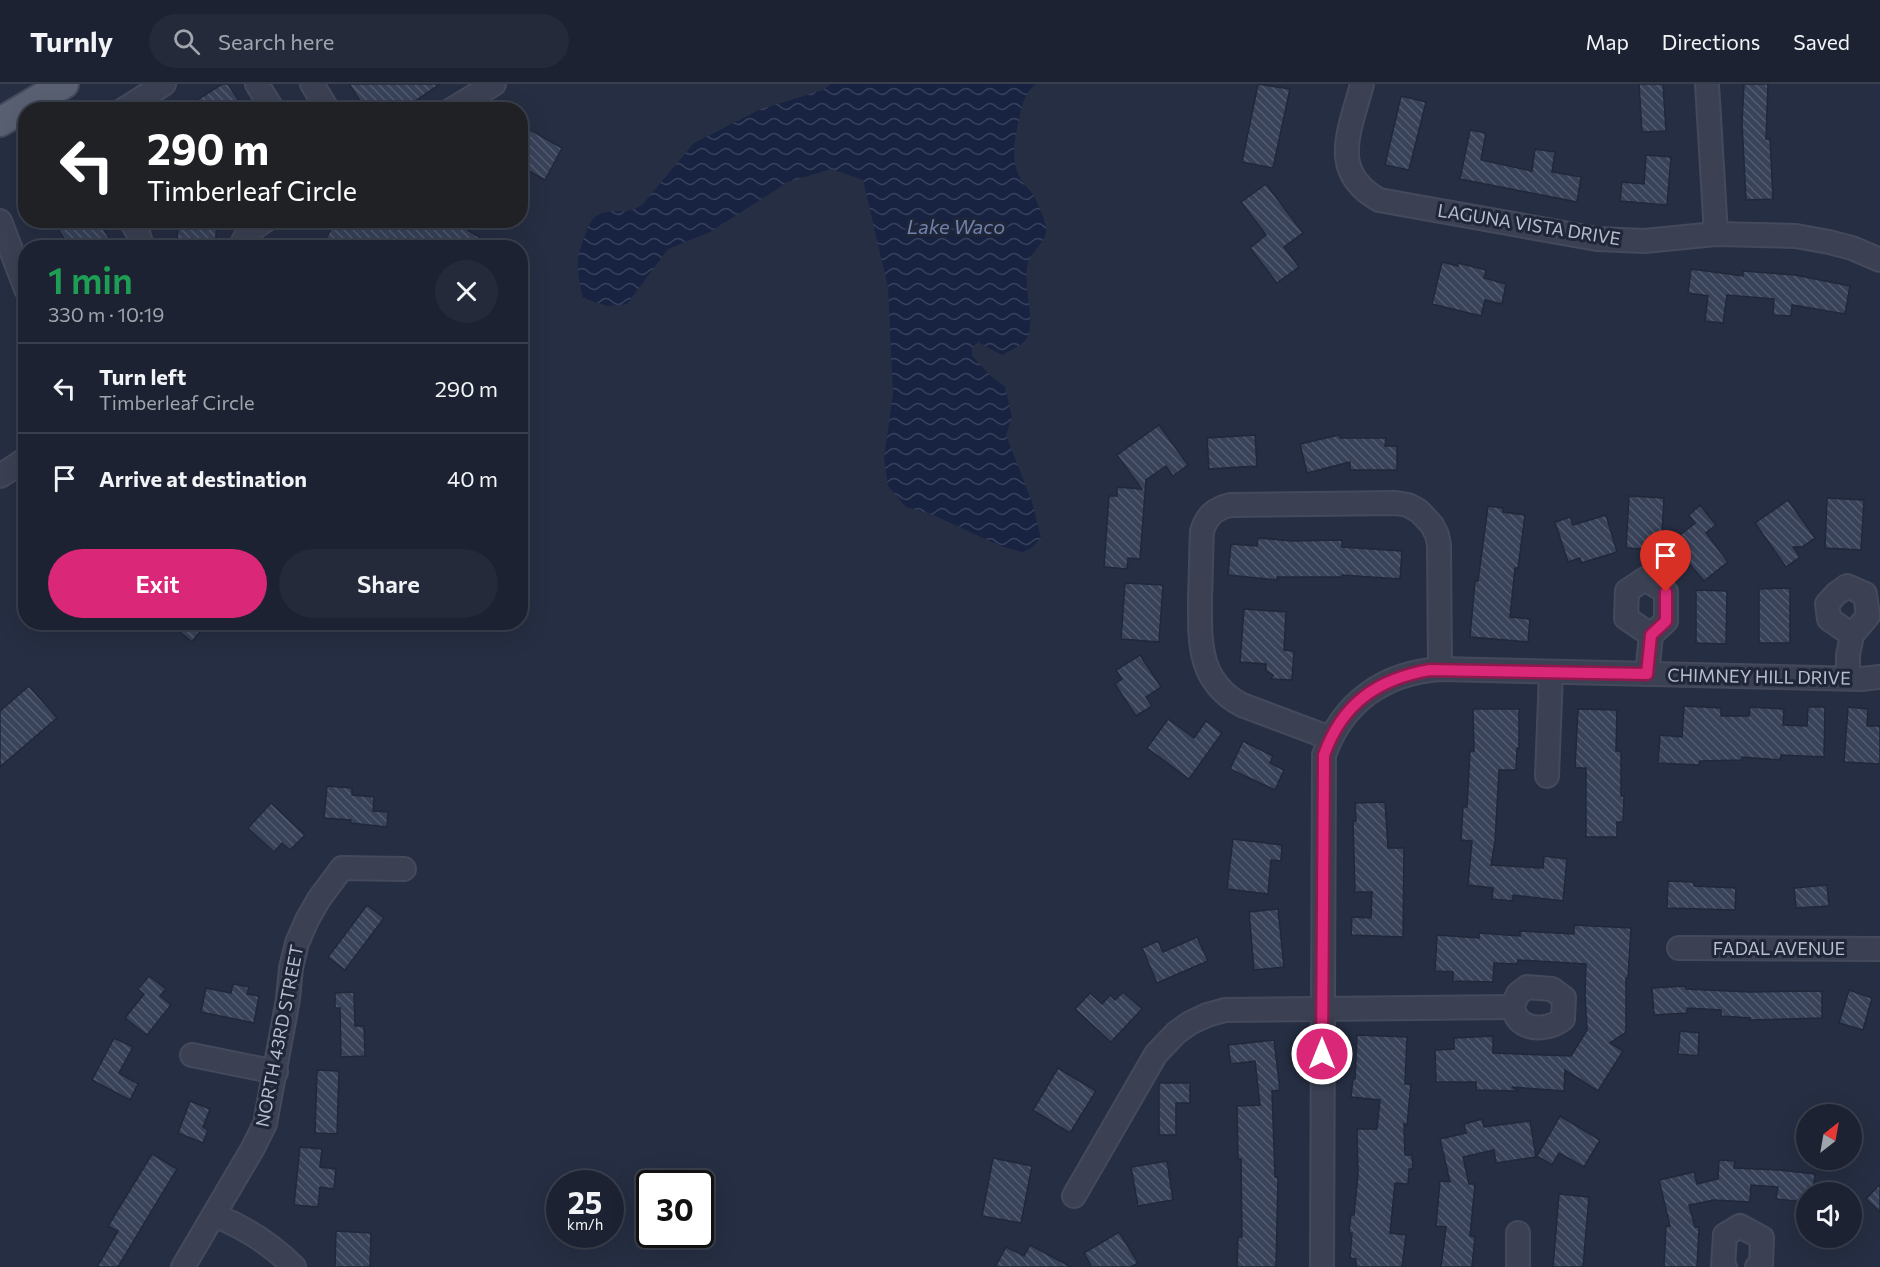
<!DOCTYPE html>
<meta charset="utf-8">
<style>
:root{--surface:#1c2232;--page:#252a3a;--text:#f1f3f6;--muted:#a0a4ac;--line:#3a3f4d;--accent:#db2777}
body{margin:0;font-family:Commissioner,sans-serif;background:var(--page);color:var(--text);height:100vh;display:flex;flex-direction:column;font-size:22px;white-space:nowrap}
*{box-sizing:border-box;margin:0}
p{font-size:20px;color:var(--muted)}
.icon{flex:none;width:33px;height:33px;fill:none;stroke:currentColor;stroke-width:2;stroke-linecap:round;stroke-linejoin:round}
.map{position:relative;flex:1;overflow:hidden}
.sheet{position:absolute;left:18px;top:156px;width:510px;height:390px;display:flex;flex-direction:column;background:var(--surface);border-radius:24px;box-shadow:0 6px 24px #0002,0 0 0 2px var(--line)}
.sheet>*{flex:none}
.top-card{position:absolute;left:18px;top:18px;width:510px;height:126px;border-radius:24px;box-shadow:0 6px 24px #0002,0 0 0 2px var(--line);background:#202124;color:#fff;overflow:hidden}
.needle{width:39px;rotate:31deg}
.controls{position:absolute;left:1796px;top:1020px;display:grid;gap:12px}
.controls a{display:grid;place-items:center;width:66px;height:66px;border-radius:50%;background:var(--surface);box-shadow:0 6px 24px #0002,0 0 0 2px var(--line);font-size:30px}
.speed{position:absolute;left:546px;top:1086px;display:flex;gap:12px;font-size:30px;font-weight:700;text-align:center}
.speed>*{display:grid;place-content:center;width:78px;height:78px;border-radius:50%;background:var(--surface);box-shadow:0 6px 24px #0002,0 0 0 2px var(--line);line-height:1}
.speed small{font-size:15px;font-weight:400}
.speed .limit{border:3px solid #111;border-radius:9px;background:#fff;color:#111}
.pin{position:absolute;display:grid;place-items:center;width:51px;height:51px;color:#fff;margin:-62px -26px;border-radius:50% 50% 50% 0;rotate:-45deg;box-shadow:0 0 6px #0007}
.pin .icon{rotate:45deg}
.me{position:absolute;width:66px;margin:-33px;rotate:0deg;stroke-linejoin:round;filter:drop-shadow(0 0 4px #0008)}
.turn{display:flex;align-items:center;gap:21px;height:126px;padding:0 30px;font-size:27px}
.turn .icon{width:78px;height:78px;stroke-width:2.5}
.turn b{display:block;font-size:42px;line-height:51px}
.round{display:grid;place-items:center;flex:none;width:63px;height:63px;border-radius:32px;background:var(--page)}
.summary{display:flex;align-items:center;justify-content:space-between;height:102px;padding:0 30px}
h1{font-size:36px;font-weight:600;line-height:45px;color:#1e9e55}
.cta{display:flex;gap:12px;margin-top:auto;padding:12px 30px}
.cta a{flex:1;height:69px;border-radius:36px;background:var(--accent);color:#fff;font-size:24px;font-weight:600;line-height:69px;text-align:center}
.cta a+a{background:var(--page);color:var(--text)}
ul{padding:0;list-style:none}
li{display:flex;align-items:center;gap:18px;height:90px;padding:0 30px;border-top:2px solid var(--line)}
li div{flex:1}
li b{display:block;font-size:22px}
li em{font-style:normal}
header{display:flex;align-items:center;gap:36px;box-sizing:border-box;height:84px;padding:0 30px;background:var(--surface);border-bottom:2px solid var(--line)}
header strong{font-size:28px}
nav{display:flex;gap:33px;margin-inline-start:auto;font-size:21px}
.search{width:420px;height:54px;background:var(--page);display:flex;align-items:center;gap:15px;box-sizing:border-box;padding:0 21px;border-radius:33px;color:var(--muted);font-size:22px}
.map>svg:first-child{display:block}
.water{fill:url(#water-waves)}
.building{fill:url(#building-back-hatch);stroke:#21283a;stroke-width:1.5}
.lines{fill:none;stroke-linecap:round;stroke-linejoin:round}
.minor-casing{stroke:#444a5c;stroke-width:26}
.major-casing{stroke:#444a5c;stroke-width:32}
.minor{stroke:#3b4152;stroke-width:22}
.major{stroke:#596072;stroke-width:28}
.route-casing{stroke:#8e194d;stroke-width:15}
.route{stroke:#db2777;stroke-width:10}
.labels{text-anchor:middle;stroke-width:6;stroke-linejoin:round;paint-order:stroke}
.street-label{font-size:18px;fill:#b8bdcc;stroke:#1f2638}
.water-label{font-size:20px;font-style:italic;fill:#7181ac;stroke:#1f2638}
</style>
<header>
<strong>Turnly</strong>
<div class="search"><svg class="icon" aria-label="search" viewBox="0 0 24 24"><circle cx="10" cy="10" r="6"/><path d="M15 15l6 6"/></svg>Search here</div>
<nav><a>Map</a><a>Directions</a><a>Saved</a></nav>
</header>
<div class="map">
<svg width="1880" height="1183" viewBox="0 0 1880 1183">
<defs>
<pattern id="water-waves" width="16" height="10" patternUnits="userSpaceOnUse" patternTransform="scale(1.5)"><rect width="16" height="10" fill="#182342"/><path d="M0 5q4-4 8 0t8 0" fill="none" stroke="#38415c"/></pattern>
<pattern id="building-back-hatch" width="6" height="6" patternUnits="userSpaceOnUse" patternTransform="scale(1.5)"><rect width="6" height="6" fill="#384259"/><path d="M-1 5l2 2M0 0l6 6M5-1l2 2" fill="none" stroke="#535b70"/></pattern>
</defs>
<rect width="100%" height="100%" fill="#262e43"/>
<!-- water -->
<path class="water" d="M831,0H1036C1025,8 1021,23 1019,36C1014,56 1010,80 1023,99C1025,102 1030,105 1032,109C1036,114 1045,136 1046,143C1048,158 1031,166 1028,179C1022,202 1035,230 1028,252C1025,261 1010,266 1002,271L978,258L972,264V272L992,293L1005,303L1012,333L1006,351L1032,418L1041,454L1031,464L1023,468L1003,463L931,430L906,423L888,402L884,374L893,310L888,203L863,96L831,85L788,98L710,148L668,165L627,220L607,222L583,214C576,183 575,176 587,146C590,138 594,132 602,129C618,124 625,132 642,121L694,59L761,25L823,6Z"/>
<!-- building -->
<g class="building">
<path d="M222,0H228L245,26H181Z"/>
<path d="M349,0H440L402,26H366Z"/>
<path d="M1258,0L1290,5L1273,84L1242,78Z"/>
<path d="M1639,0H1663L1666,47L1642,48Z"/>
<path d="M1744,0H1768L1766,55H1770L1773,115L1746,116L1742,39Z"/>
<path d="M1401,12L1426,18L1409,86L1385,81Z"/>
<path d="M520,40L562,64L545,96L520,82Z"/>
<path d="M1470,46L1486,49L1481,76L1532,87L1535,65L1555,68L1552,88L1581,93L1577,118L1460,95Z"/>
<path d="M1646,71L1671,73L1667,121L1620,117L1622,98L1644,100Z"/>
<path d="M1266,100L1303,149L1284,163L1299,183L1277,199L1250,164L1266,151L1241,118Z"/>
<path d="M52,136H97L112,158L103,164H70Z"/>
<path d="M179,136L217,139L215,164H176Z"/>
<path d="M336,136H451L484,156L480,164H426L414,157L410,164H337L325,156Z"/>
<path d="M1442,178L1458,182V179L1486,186L1484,194L1506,200L1502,220L1485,216L1481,232L1432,220Z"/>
<path d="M1691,185L1743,192V187L1795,191L1850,202L1845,230L1792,221L1791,232L1773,231L1774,215L1727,211L1723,239L1705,237L1708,212L1688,209Z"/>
<path d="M1159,341L1188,381L1173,392L1166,382L1146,396L1140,475L1128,474L1127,485L1104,483L1109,412H1117V403L1142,405L1117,371Z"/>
<path d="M1255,351L1257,382L1209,385L1207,354Z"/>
<path d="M1339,351L1340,354H1386L1385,362H1397V386H1350V378L1307,389L1300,360Z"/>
<path d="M1629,412L1664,414L1661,466L1626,464Z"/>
<path d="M1827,414L1864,416L1861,466L1825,464Z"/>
<path d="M1788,416L1815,454L1802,463H1793L1800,473L1786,483L1755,439Z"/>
<path d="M1700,421L1716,441L1706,449L1728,478L1704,497L1671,458L1695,439L1689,431Z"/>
<path d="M1488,422L1503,424V428L1525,431L1518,484H1515L1510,533L1530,535L1528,558L1470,553L1475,497H1478Z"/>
<path d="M1606,431L1617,468L1581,479L1580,474L1568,478L1555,438L1570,433L1573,441Z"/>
<path d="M1258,454L1292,457L1342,456V463L1402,467L1400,495L1342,491V493H1277V496L1228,491L1231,460L1257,462Z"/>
<path d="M1125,499L1163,501L1159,558L1121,555Z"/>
<path d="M1790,504V559H1759V505Z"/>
<path d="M1696,506L1727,507L1726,560L1696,559Z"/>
<path d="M1244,525L1286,528L1284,566L1294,567L1292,596L1271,595L1273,591L1266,587V580L1240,578Z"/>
<path d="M168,538H207L192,558Z"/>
<path d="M1140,571L1161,603L1146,613L1152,622L1136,632L1115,600L1122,595L1116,586Z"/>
<path d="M29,602L57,634L0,683V627Z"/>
<path d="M1684,622L1721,624V632H1749L1750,623L1784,625L1783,641L1807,642L1808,623H1825L1824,673L1781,671L1780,676L1742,673V676L1700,677L1699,681L1658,679L1660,651L1682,653Z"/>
<path d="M1848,623L1868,625L1867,642H1880V680L1844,678Z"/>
<path d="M1473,625H1519V664H1517L1516,686H1499L1495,758L1491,781L1543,784L1544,772L1567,775L1563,817L1513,811V817L1492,815L1493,804L1468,801L1472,757L1461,756L1463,723H1467L1470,667H1474Z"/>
<path d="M1578,625L1617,626L1616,667H1621V712H1624L1623,738H1617V753H1586V684H1575Z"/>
<path d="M1168,635L1194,654L1206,637L1222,649L1189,695L1147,664Z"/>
<path d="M1243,657L1273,672L1270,679L1284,686L1275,706L1230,685Z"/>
<path d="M327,702L352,704V711L374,713L373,727L388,728L387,743L351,739V736L324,734Z"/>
<path d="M1385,718L1388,764H1404L1403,853L1351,851L1352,833L1371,834L1372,808H1355L1353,737H1356L1355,719Z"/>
<path d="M271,719L305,751L290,766L282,759L274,768L248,744Z"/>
<path d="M1233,755L1282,761L1281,777L1271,776L1268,810L1227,805Z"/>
<path d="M1668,797L1694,798V802L1736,804L1735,826L1667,824Z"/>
<path d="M1827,801L1829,822L1796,824L1794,804Z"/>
<path d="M367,821L384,834L345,886L328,873Z"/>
<path d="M1278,825L1284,883L1254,886L1249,828Z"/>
<path d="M1574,841L1631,844L1628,894H1626V948L1610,959L1623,967L1598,1007L1565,986L1564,1007L1512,1003L1519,1007L1476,1006V998H1436L1435,966L1454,965V954L1493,952V969L1571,972L1587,946L1585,911L1586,880L1518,876L1517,880L1494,879L1493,898L1453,897V888L1435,887L1437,851L1479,854V849L1520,852V847L1574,850Z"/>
<path d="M1197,853L1208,877L1157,899L1142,864L1158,857L1163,868Z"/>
<path d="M149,892L166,905L160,912L171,921L147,951L125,934L144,910L138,905Z"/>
<path d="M233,900L249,903L247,910L259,912L254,939L201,928L206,904L231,909Z"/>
<path d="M1685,902L1686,905L1750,908L1822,907V934L1750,936V934L1721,932V926L1687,924V929L1654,931L1652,904Z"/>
<path d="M1849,906L1872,914L1863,946L1839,939Z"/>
<path d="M354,908L355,942H364L365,972L341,973L340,924H335V909Z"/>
<path d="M1123,908L1142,925L1111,958L1075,925L1090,909L1102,920L1110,911L1115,916Z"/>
<path d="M1680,947L1699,949L1698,972L1678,970Z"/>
<path d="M1357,951L1407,953L1405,1000H1411L1407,1041L1404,1040L1405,1071H1412L1413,1085H1409L1408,1100L1395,1099L1390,1149L1406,1151L1402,1183H1356V1175L1350,1174L1352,1149H1349L1351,1131H1354L1358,1090L1357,1045H1377L1380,1016L1351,1013L1353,994L1355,995Z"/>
<path d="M114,954L133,963L119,989L138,1000L130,1016L92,996Z"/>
<path d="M1274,956L1280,1006L1272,1007L1275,1093H1278L1276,1183H1237L1238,1153H1242L1241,1075H1238L1237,1022L1260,1021L1255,977L1231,980L1228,961Z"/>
<path d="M1058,984L1096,1007L1070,1049L1033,1026Z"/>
<path d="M317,986L339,987L337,1050L315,1049Z"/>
<path d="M1159,999H1190V1019H1176V1051H1159Z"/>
<path d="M190,1017L210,1025L203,1043L208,1046L203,1059L178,1049Z"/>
<path d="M1560,1032L1600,1056L1584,1083L1559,1069L1552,1081L1537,1072Z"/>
<path d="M1482,1035L1484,1043L1530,1037L1536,1073L1496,1079L1494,1066L1463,1073L1469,1100H1475L1470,1152L1475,1153L1472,1183H1441L1446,1143L1436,1142L1440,1097L1450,1098L1440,1055L1466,1049L1464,1040Z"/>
<path d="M300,1063L322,1065L320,1083L336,1085L334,1105L320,1103L318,1123L294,1121Z"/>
<path d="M152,1070L177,1085L118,1183H97L118,1147L108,1142Z"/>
<path d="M993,1074L1032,1082L1021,1139L982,1132Z"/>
<path d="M1719,1076L1735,1077L1734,1084L1779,1086L1815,1090L1813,1108H1806V1118L1776,1115L1778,1103L1751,1101L1750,1118L1714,1116L1689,1121L1695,1143H1699L1697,1183H1664L1666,1142H1670L1659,1096L1694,1088L1697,1100L1718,1095Z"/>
<path d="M1167,1077L1173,1116L1138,1122L1131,1083Z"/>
<path d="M1880,1100V1128L1866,1115Z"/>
<path d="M1559,1110L1589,1113L1583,1183H1553Z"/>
<path d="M336,1147L371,1149L370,1183H335Z"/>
<path d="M1119,1148L1138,1179L1131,1183H1092L1084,1169Z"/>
<path d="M1030,1161L1071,1183H995L1006,1163L1024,1172Z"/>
</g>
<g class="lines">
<defs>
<g id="minor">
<path d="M257,0L273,26"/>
<path d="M312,0L328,26"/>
<path d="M1362,0C1350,47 1328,87 1379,116L1597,155L1644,157L1716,150L1796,152L1829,158L1852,164L1880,176"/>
<path d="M1707,0L1716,150"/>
<path d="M123,26L164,0"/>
<path d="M451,26L494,0"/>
<path d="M130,136L138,149L143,164"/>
<path d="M0,137L26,205"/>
<path d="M241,164C244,149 254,144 266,136"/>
<path d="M0,392L26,375"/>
<path d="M1647,590L1651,551L1666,537V508L1645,495L1627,507L1626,534L1651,551"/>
<path d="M1848,594V571L1852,551L1868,532L1865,510L1847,502L1836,510L1827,520L1829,535L1852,551"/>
<path d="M1330,654L1242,621C1197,597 1200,557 1200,512C1201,491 1201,469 1202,447C1207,432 1214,425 1230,421L1396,419L1408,421L1419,427L1432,441L1437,451L1439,461L1440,585"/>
<path d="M1547,692L1551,589"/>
<path d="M1679,864L1880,865"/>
<path d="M1527,903L1552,905L1564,914L1563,935C1552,944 1531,948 1519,936C1516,933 1514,927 1512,923L1518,910Z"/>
<path d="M192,971L276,988"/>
<path d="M1074,1112L1156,970L1176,949L1190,939L1207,931L1225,926L1512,923"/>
<path d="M214,1131C244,1143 271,1160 294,1183"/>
<path d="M183,1183L253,1064L265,1040L288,915L291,884L297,859L307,836L319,815L342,784L404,785"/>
<path d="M1322,1183L1324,671C1343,618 1384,589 1440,585L1861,595L1880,593"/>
<path d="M1518,1183V1149"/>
<path d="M1725,1183L1723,1182L1725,1151L1740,1142L1762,1154L1761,1180L1757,1183"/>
</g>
<path id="major" d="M0,38L64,0"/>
</defs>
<!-- minor casing -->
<use href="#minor" class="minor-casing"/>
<!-- major casing -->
<use href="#major" class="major-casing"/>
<!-- minor -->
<use href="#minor" class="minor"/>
<!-- major -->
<use href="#major" class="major"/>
</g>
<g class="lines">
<defs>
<path id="route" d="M1322,970L1324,671C1342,620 1377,595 1430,586L1647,590L1651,551L1666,537V508"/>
</defs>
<!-- route casing -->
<use href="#route" class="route-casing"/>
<!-- route -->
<use href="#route" class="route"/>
</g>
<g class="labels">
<!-- street labels -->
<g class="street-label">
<text transform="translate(1529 141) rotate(9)" y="6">LAGUNA VISTA DRIVE</text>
<text transform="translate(1759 593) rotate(1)" y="6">CHIMNEY HILL DRIVE</text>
<text x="1779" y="871">FADAL AVENUE</text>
<text transform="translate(280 952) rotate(-79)" y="6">NORTH 43RD STREET</text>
</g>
<!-- water labels -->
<g class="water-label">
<text x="956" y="150">Lake Waco</text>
</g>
</g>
</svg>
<div class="controls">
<a><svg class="needle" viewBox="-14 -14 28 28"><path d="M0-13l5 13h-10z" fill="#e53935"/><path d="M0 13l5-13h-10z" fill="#a0a4ac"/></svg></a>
<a><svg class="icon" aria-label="sound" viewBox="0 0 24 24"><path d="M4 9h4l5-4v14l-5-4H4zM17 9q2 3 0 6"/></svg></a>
</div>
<div class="speed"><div>25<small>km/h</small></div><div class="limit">30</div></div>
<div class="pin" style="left:1666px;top:508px;background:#d93025"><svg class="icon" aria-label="arrive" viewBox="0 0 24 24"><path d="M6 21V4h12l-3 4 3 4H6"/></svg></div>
<svg class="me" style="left:1322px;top:970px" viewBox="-20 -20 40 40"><circle r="17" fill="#db2777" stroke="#fff" stroke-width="3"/><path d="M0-11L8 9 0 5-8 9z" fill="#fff"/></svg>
<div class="top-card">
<div class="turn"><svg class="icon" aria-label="left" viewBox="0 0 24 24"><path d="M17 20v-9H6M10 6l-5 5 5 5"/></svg><div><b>290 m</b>Timberleaf Circle</div></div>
</div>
<section class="sheet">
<div class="summary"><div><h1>1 min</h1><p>330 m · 10:19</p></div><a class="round"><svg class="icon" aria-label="close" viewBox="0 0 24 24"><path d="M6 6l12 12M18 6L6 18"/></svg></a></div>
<ul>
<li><svg class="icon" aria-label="left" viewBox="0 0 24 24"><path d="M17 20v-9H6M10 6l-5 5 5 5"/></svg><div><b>Turn left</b><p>Timberleaf Circle</p></div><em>290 m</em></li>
<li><svg class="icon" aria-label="arrive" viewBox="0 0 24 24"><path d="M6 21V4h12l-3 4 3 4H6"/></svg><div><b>Arrive at destination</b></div><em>40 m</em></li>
</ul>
<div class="cta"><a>Exit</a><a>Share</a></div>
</section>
</div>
